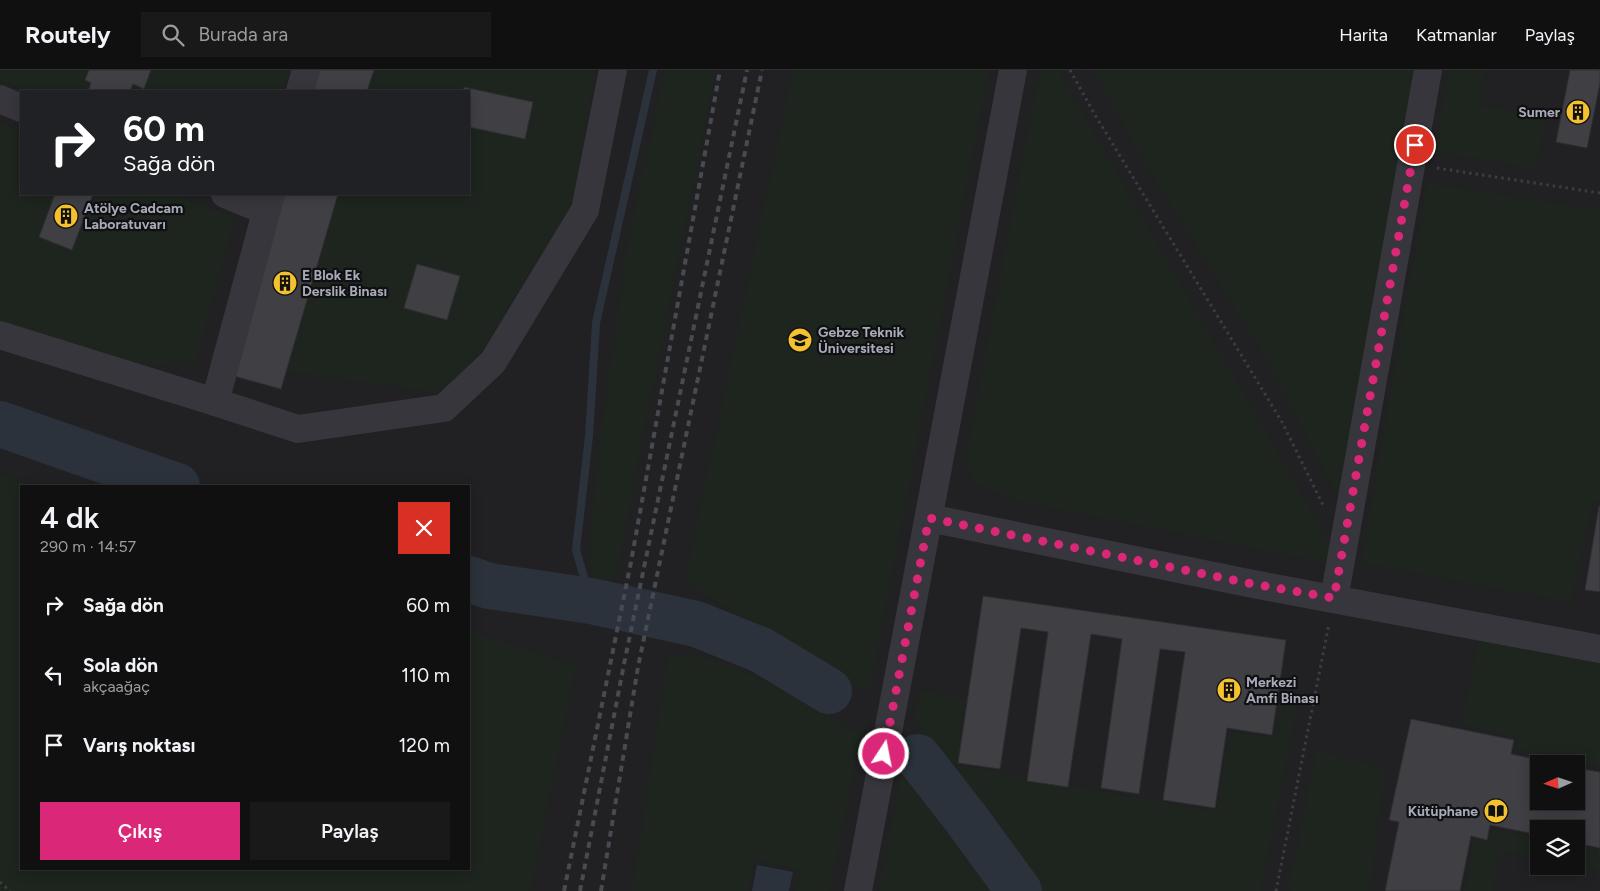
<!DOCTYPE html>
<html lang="tr">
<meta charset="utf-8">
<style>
:root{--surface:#101011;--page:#19191a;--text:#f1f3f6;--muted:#9c9d9f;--line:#303031;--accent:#db2777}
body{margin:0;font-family:Figtree,sans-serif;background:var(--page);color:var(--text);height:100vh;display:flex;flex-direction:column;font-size:19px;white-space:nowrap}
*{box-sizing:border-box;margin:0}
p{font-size:16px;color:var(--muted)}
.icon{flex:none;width:28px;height:28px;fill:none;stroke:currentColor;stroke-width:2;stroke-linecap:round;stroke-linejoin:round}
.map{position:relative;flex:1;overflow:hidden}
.side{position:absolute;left:20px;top:415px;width:450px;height:385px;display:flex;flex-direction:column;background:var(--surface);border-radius:0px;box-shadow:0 2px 12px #0003,0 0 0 1px var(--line)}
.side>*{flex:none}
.guide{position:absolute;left:20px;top:20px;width:450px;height:105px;border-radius:0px;box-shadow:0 2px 12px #0003,0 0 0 1px var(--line);background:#202124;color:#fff;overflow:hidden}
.needle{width:32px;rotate:267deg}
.fabs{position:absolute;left:1530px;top:685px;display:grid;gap:10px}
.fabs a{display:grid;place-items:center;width:55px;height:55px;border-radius:0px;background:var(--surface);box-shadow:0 2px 12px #0003,0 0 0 1px var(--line);font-size:25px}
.pin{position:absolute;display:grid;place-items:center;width:42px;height:42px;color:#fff;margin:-21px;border:2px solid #fff;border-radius:50%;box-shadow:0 1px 5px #0007}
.me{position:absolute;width:55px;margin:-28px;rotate:11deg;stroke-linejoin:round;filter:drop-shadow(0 0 4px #0008)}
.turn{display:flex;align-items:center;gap:18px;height:105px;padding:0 20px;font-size:22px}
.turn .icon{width:65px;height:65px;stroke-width:2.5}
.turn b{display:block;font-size:35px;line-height:42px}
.round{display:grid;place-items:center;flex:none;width:52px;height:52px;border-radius:0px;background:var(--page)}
.summary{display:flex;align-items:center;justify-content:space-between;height:85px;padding:0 20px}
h1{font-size:30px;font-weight:600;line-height:38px}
.primary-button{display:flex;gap:10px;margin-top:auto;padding:10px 20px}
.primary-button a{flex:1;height:58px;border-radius:0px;background:var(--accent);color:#fff;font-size:20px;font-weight:600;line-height:58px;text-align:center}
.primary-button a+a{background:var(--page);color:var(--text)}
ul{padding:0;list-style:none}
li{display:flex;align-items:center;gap:15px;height:70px;padding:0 20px}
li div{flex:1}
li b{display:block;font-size:19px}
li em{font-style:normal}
header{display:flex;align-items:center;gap:30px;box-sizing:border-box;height:70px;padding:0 25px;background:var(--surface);border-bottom:1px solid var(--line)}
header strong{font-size:24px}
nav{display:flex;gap:28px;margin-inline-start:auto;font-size:18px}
.search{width:350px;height:45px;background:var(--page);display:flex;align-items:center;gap:12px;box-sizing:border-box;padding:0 18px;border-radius:0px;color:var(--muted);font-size:19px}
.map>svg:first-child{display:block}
.built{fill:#212124;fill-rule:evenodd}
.green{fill:#1d251e}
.water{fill:#2b323b}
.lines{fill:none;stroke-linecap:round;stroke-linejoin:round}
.stream{stroke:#2b323b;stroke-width:8}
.river{stroke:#2b323b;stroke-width:46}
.building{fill:#3f3f44;stroke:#2f2f33}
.path{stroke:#3c3d43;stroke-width:3;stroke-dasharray:2.5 4;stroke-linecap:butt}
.minor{stroke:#36363c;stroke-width:28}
.rail{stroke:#494a51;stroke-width:4;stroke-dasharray:6 5;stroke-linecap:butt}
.route{stroke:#db2777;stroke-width:9;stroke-dasharray:0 16.2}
.labels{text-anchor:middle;stroke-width:4.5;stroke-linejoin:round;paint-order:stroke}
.poi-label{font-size:14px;font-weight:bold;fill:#a7aab7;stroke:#101012;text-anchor:start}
</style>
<header>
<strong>Routely</strong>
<div class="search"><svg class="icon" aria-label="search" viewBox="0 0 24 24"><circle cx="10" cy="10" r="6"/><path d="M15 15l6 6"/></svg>Burada ara</div>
<nav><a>Harita</a><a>Katmanlar</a><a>Paylaş</a></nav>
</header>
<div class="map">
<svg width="1600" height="821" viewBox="0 0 1600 821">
<rect width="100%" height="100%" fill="#151517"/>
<!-- built -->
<path class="built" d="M0,0H1600V821H0ZM21,21H469V124H21ZM21,416H469V799H21ZM1539,694H1576V731H1539ZM1539,759H1576V796H1539Z"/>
<!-- green -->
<g class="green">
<path d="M0,0H289L281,21H28L0,11Z"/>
<path d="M374,0H595L573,131L471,299L433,322L286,301L338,124H469V21H367Z"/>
<path d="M665,0H716L611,528L596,525L589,484L599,377L628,172Z"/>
<path d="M793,0H989L869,623L842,611L743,546L684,513Z"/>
<path d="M1040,0H1058L1330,474V493L1022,432L976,414L965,396L987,273Z"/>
<path d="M1093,0H1419L1340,430L1261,280L1145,94Z"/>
<path d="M1449,0H1485L1479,36L1546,45L1537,99L1435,81Z"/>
<path d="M0,52L21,61V124H175L235,148L196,290L89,304L0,274Z"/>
<path d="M1427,113L1600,140V431H1593L1571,532L1361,493Z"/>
<path d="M0,404L34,416H21V799H469V562L576,595L530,821H0Z"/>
<path d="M1479,566L1600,590V697L1517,680L1518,668L1462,655Z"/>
<path d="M668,586L711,588L801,626L861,666L830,821H796L799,800L755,790L748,821H632Z"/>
<path d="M919,620L966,629L957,695L1217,742L1229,661L1273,668L1282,623H1299L1261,821H1041L914,649Z"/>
<path d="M1316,681L1385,698L1370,821H1291L1289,816Z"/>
<path d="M903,695L994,821H879Z"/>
<path d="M1493,760L1539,769V788L1500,781L1493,821H1465L1474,771L1489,774Z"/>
<path d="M1576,777L1600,781V799L1576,795Z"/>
</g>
<!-- water -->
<path class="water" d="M757,795L793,802L789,821H752Z"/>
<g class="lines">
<!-- stream -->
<path class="stream" d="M591,531L576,480L589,366L596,253L653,0"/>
<!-- river -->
<g class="river">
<path d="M0,354L177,416"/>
<path d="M469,509L489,516L591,531L696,554L761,580L829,621"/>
<path d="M918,687L967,750L1019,821"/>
</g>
</g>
<!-- building -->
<g class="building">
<path d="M89,0H151L144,19L133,14L130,21H88L91,13L85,10Z"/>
<path d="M319,0H374L367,21H313Z"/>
<path d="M1570,0H1600V13L1587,78L1556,72Z"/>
<path d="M464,17L533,32L525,69L469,57V21H463Z"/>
<path d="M55,124H93L72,180L39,167Z"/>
<path d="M283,124H338L281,319L230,305Z"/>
<path d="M417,194L460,206L447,250L404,238Z"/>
<path d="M1599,436H1600V522L1585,520Z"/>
<path d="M983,526L1286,570L1272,665L1227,658L1215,738L1163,730L1185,582L1160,579L1139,724L1101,718L1122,569L1091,564L1068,717L1027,711L1048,562L1021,558L1000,699L958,693Z"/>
<path d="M1411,649L1514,670L1511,684L1558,694H1539V731H1576V698L1600,702V778L1576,773V759H1539V765L1490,755L1487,770L1471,766L1460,821H1385L1399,752L1389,750Z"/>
</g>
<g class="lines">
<!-- path -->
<g class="path">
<path d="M1070,0L1095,45L1282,352L1323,435"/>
<path d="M1437,98L1600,123"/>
<path d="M0,812L10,821"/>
<path d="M1276,821L1329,554"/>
</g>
<!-- minor -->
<g class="minor">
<path d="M300,21L306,0"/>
<path d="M0,29L21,38"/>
<path d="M225,124L266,141"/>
<path d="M0,265L215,332L298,359L444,338L493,292L585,140L613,0"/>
<path d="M215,332L271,124"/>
<path d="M929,448L1253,514L1600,579"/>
<path d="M1334,529L1428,0"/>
<path d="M858,821L1013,0"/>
</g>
<!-- rail -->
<g class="rail">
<path d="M564,821L631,492L720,0"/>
<path d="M580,821L624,594L747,0"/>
<path d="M601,821L638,597L762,0"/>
</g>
</g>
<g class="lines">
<!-- route -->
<path class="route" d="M884,684L929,448L1253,514L1334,528L1415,75"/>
</g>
<!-- icons -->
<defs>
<symbol id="building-disc" viewBox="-11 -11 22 22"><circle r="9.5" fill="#f5c22f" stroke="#101012"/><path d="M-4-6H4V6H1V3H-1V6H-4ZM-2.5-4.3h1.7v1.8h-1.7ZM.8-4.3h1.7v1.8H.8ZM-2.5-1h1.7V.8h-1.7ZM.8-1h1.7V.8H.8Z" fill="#111"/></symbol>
<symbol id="university-disc" viewBox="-11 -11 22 22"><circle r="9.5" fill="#f5c22f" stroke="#101012"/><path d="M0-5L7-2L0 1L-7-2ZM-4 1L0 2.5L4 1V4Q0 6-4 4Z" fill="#111"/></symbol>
<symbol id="library-disc" viewBox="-11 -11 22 22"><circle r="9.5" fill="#f5c22f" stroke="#101012"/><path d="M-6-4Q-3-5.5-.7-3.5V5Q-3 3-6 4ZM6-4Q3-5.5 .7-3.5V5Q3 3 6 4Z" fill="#111"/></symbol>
</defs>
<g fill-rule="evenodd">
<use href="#building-disc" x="1564" y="28" width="28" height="28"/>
<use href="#building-disc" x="52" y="132" width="28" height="28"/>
<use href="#building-disc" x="271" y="199" width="28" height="28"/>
<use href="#university-disc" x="786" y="256" width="28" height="28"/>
<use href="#building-disc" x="1215" y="606" width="28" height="28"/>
<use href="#library-disc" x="1482" y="727" width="28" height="28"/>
</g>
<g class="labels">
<!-- poi labels -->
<g class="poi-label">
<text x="1560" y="47" text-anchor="end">Sumer</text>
<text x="84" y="143">Atölye Cadcam<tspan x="84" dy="16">Laboratuvarı</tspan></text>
<text x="302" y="210">E Blok Ek<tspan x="302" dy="16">Derslik Binası</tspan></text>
<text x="818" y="267">Gebze Teknik<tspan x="818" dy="16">Üniversitesi</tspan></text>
<text x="1246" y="617">Merkezi<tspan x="1246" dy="16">Amfi Binası</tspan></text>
<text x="1478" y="746" text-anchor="end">Kütüphane</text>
</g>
</g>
</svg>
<div class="fabs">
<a><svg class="needle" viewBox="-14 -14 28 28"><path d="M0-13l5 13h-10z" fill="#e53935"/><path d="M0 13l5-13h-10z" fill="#9c9d9f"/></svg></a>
<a><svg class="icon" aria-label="layers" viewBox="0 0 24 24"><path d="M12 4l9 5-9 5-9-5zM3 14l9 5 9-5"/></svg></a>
</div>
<div class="pin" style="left:1415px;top:75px;background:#d93025"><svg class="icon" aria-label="arrive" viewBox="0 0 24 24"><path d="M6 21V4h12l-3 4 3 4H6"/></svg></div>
<svg class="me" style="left:884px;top:684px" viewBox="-20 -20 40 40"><circle r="17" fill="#db2777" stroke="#fff" stroke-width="3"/><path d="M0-11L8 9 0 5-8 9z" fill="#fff"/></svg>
<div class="guide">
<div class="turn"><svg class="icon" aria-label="right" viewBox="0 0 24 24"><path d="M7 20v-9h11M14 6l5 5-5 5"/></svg><div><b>60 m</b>Sağa dön</div></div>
</div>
<section class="side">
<div class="summary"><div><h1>4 dk</h1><p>290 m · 14:57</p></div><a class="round" style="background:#d93025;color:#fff"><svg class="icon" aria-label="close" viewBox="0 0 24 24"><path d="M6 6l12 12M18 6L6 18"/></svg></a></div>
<ul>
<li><svg class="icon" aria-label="right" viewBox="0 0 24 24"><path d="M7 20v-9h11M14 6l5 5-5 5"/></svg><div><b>Sağa dön</b></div><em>60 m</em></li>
<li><svg class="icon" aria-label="left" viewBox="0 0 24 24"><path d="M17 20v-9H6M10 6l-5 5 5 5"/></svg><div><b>Sola dön</b><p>akçaağaç</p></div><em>110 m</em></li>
<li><svg class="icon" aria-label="arrive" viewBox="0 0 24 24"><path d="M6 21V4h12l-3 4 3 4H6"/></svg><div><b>Varış noktası</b></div><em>120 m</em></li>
</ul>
<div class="primary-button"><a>Çıkış</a><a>Paylaş</a></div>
</section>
</div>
